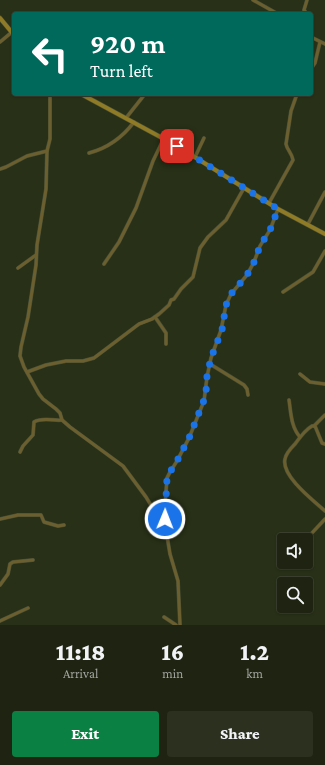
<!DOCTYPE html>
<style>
:root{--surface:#1e2411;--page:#2b301f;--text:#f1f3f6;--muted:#a1a49f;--line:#3c4131;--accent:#0b8043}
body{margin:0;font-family:"Crimson Pro",serif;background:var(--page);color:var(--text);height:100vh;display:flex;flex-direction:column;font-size:15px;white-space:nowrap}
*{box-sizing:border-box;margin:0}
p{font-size:13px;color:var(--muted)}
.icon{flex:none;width:22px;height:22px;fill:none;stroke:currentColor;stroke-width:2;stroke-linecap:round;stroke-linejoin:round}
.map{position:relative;height:625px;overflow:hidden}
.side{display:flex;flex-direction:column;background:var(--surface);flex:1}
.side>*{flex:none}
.banner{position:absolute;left:12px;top:12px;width:301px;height:84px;border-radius:4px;box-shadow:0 1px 3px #0004,0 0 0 1px var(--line);background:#00695c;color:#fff;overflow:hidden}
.buttons{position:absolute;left:277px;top:533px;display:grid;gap:8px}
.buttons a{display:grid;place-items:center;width:36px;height:36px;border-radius:4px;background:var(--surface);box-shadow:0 1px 3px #0004,0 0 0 1px var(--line);font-size:20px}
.pin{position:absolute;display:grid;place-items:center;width:34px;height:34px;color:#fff;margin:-17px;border-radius:8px;box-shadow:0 2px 6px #0006}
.me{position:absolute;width:44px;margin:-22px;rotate:1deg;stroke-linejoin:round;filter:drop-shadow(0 0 3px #0008)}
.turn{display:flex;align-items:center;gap:14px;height:84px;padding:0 12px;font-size:18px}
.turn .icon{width:52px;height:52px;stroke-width:2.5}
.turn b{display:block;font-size:28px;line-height:34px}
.eta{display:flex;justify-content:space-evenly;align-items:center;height:68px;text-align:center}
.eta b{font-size:24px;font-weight:800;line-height:28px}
.primary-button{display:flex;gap:8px;margin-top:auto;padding:8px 12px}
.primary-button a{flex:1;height:46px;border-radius:4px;background:var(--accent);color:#fff;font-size:16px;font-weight:800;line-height:46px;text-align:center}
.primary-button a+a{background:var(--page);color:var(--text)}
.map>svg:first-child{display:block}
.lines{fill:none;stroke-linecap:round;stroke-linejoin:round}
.minor-casing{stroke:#464e37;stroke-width:4}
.secondary-casing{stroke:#464e37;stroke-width:5}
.minor{stroke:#6c5f2f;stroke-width:3}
.secondary{stroke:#8f7a26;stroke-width:4}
.route{stroke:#1a73e8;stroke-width:7;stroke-dasharray:0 12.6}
</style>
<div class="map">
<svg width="325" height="625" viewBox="0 0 325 625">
<rect width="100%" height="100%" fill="#283017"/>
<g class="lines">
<defs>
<g id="minor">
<path d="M253,0L278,14"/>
<path d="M307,0L304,10L307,14"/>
<path d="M311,37L325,44"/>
<path d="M0,42L12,32"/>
<path d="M311,69L315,63L320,42"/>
<path d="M50,94V139L47,151L46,189L37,245L36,265L28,317L21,347L20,356L24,367L39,394L43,399L56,409L60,413L62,420L70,427L123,466L146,497L166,530L170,554L178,581L180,625"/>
<path d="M126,118L145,94"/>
<path d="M89,153C108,148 122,138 134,122"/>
<path d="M195,157L204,138"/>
<path d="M0,169L6,167L27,156L47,151"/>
<path d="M269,203L293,160C292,153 287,150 286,144L291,111L297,94"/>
<path d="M308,224L325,192"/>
<path d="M104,264L119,242L136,208L153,161L164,138"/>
<path d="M18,268L36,255"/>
<path d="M283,292L313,272L325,251"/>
<path d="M155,317L166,333V344"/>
<path d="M210,364L244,385L247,389L248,395"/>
<path d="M27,372L46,365L66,361H83L94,358L139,324L152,319L159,314L169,305L171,300L174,299L181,289L193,277L200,248L208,237L226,220L244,188"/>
<path d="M300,374L310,382L325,384"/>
<path d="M289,400C291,413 291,427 300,437"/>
<path d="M314,426L325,415"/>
<path d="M325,444L322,443L315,426H312C305,430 300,437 295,444C291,448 286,453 285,459C281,476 314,501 325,511"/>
<path d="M20,452L23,446L33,435L34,422C42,417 53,421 62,420"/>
<path d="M0,519L18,515H41L44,522L58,526L64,525"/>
<path d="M166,528L165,506L167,478L170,472L177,461L189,438L204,401L207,377L211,358L221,330L226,305L231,294L247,275L254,262L260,246L270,230L278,209"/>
<path d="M311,534L325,519"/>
<path d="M0,585L8,574L10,564L13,562L33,560"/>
<path d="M164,617L176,625"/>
<path d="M0,621L28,608"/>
</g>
<g id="secondary">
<path d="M0,18L14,35"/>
<path d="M81,94L177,146L278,209L325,234"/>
</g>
</defs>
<!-- minor casing -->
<use href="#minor" class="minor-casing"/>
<!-- secondary casing -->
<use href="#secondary" class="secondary-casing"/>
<!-- minor -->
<use href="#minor" class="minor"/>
<!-- secondary -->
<use href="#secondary" class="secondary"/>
</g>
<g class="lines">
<!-- route -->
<path class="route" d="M165,519L167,478L170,472L177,461L189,438L204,400L206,392L207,376L211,358L222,330L226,305L231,294L247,275L254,262L260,246L270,230L278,209L177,146"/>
</g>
</svg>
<div class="buttons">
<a><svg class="icon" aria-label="sound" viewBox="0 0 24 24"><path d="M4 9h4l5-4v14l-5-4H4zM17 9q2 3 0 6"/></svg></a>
<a><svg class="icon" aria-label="search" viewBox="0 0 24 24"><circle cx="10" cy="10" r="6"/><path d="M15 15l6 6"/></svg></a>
</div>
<div class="pin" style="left:177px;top:146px;background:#d93025"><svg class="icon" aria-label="arrive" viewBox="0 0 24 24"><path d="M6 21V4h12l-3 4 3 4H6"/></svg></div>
<svg class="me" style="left:165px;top:519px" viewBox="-20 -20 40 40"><circle r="17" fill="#1a73e8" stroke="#fff" stroke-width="3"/><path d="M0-11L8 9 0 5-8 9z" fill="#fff"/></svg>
<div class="banner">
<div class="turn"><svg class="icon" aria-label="left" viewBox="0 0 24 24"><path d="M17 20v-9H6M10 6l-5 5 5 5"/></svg><div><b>920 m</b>Turn left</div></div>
</div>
</div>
<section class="side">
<div class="eta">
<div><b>11:18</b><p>Arrival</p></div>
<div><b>16</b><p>min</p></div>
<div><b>1.2</b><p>km</p></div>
</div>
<div class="primary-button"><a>Exit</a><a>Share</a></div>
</section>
